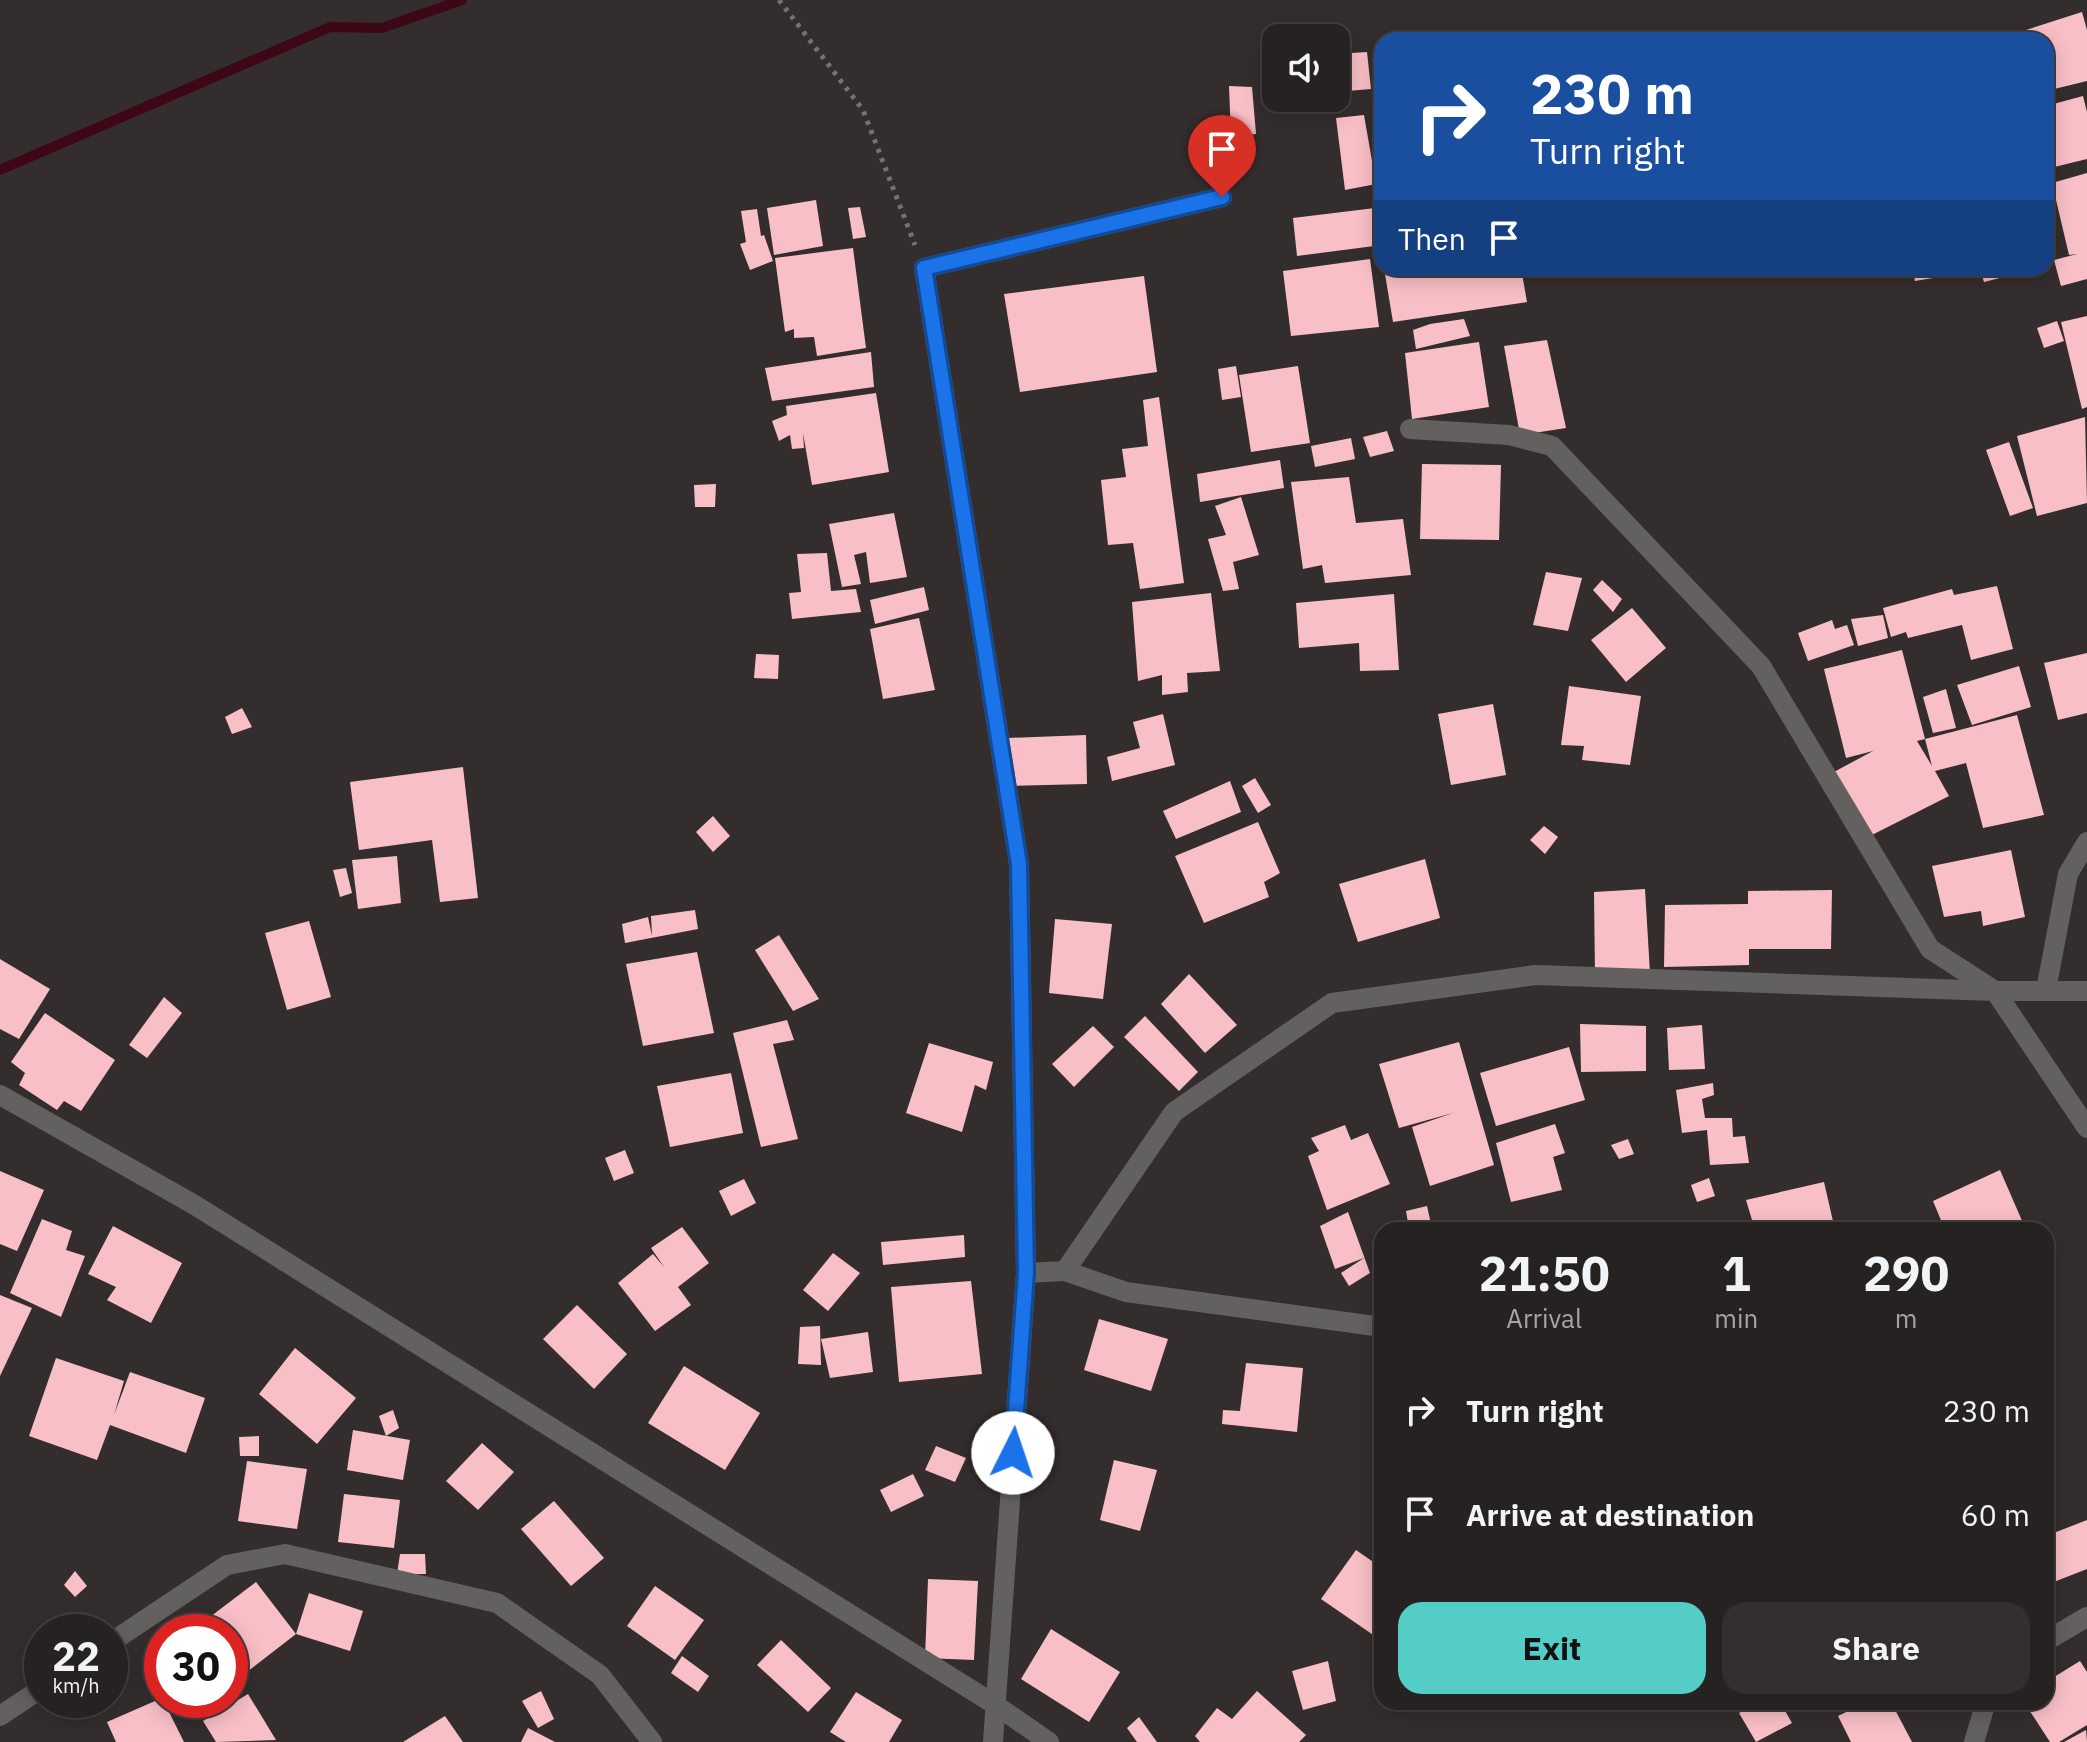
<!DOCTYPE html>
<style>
:root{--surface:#272222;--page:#332f2f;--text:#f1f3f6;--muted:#a4a4a5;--line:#433f40;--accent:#54cdc7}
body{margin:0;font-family:"IBM Plex Sans",sans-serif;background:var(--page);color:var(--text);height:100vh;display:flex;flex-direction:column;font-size:30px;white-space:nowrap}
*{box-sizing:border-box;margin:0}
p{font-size:26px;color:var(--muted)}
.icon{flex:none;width:44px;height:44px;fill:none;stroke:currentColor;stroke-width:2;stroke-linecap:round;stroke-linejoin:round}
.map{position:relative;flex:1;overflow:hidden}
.panel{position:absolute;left:1374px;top:1222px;width:680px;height:488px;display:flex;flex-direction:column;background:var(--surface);border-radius:24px;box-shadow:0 4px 20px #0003,0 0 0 2px var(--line)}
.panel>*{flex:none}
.guide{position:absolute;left:1374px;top:32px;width:680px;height:244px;border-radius:24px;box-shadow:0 4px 20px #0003,0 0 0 2px var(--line);background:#1a4fa0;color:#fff;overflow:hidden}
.controls{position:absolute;left:1262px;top:24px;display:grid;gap:16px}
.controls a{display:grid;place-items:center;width:88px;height:88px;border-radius:16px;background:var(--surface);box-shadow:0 4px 20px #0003,0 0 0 2px var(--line);font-size:40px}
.speed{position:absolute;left:24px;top:1614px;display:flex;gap:16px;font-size:40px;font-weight:700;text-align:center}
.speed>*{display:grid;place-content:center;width:104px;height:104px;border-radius:50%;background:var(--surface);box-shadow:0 4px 20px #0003,0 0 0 2px var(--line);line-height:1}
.speed small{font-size:20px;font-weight:400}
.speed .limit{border:12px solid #d22;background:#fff;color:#111}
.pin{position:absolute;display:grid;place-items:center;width:68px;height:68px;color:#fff;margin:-82px -34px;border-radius:50% 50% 50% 0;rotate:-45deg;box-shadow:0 0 8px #0007}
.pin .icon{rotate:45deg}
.me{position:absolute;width:88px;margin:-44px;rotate:4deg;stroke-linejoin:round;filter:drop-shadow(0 0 6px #0008)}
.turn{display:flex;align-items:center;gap:28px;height:168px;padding:0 24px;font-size:36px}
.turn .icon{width:104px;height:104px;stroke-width:2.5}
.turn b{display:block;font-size:56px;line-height:68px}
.then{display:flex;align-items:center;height:76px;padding:0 24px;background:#0003;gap:16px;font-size:30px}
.eta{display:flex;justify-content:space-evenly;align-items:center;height:136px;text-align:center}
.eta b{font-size:48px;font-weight:700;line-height:56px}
.button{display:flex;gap:16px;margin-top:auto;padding:16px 24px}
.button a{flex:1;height:92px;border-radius:24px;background:var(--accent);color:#111;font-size:32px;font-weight:700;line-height:92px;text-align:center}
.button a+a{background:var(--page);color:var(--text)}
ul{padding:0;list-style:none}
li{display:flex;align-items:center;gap:24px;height:104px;padding:0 24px}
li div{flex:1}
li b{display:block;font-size:30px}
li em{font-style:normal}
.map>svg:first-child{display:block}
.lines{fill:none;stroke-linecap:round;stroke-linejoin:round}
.stream{stroke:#3e0716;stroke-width:10}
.building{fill:#f9bfc6;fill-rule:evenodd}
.path{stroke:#777172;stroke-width:5;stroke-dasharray:4 6;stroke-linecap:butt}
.street{stroke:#636060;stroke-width:20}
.route-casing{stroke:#114b97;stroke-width:20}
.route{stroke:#1a73e8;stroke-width:14}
</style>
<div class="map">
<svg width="2087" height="1742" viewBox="0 0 2087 1742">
<rect width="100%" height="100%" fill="#342d2e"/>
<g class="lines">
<!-- stream -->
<path class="stream" d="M0,170L330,27L382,28L462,0"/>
</g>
<!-- building -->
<g class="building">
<path d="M2082,12L2087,30V81L2046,91V40H2026L2023,31Z"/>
<path d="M1367,52L1371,89L1336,92V54Z"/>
<path d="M1229,86L1252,87L1256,134L1231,137Z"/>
<path d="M2083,96L2087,112V159L2046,169V106Z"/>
<path d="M1364,115L1376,184L1345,190L1336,118Z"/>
<path d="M2087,173V279L2061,286L2054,260L2077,254L2069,255L2052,183Z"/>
<path d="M816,200L823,246L774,255L767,208Z"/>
<path d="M860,207L866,237L853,239L848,208Z"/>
<path d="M1375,208L1382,245L1297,256L1293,218Z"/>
<path d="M757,209L761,236L764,235L773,261L750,270L740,244L746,242L741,211Z"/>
<path d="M853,248L866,348L817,356L814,337L794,338V329L785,332L775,258Z"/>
<path d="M1370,259L1379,327L1291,336L1283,271Z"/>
<path d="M1384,268H1521L1527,302L1393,322Z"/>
<path d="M1912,268H1933V278L1915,281Z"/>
<path d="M1980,268H2035V269L1984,282Z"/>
<path d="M1144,276L1157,372L1020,392L1004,294Z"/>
<path d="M2087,316V407L2082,409L2061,322Z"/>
<path d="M1464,319L1470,336L1416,349L1413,330L1430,324Z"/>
<path d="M2057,321L2064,341L2044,348L2037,328Z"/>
<path d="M1547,340L1566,428L1520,435L1504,346Z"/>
<path d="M1479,342L1489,407L1412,419L1405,353Z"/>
<path d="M871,352L874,387L772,401L765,368Z"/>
<path d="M1236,366L1241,397L1222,400L1218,369Z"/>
<path d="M1298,366L1310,443L1251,452L1239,375Z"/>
<path d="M876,393L889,472L812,485L803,433L804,448L792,449L790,435L779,441L772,421L787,415L786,406Z"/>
<path d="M1159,397L1184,583L1140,589L1133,543L1108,545L1101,480L1126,477L1122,449L1148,446L1143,400Z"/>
<path d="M2085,417L2087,503L2037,516L2017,436Z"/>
<path d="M1387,431L1394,451L1370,457L1363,437Z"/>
<path d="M1351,438L1355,459L1315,467L1311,446Z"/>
<path d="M2009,442L2033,508L2010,516L1986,450Z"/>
<path d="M1280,460L1284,488L1200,502L1197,474Z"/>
<path d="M1422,464L1501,465L1499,540L1420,539Z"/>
<path d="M1349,477L1356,523L1403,519L1411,575L1325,583L1322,565L1303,569L1291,482Z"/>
<path d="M716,484L715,507H695L694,485Z"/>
<path d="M1241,497L1259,555L1233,562L1239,589L1223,591L1208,539L1226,535L1215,506Z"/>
<path d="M894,513L907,577L870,583L866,552L854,555L861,584L842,587L829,524Z"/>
<path d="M827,553L831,591L856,589L861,612L792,619L789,593L801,592L797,554Z"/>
<path d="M1546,572L1582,578L1568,631L1533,625Z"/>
<path d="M1602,580L1622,599L1613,612L1593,590Z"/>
<path d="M1997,586L2013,649L1971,660L1962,625L1908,638L1906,632L1891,637L1883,608L1952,589L1954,595Z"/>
<path d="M924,587L929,610L875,624L870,600Z"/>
<path d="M1211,593L1220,671L1187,673L1188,692L1162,695V675L1138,681L1132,602Z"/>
<path d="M1394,594L1399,670L1360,671L1359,643L1299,648L1296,603Z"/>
<path d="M1632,608L1666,648L1626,682L1591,640Z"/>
<path d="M1883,615L1888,638L1858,646L1851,619Z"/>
<path d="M919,618L935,690L883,699L870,629Z"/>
<path d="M1832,620L1835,629L1847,625L1854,645L1808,661L1798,633Z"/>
<path d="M1902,650L1925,739L2017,715L2044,815L1983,828L1966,763L1935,771L1949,796L1866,838L1832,773L1873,751L1846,758L1824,669ZM1925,739L1932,766L1917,741Z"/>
<path d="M2087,653V713L2058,720L2044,663Z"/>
<path d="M756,654L779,655L778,679L754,678Z"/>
<path d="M2019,666L2031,707L1972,725L1957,685Z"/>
<path d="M1569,686L1641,696L1630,765L1582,760L1584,746L1561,745Z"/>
<path d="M1946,689L1956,728L1933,733L1923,697Z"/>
<path d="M1493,704L1506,775L1451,785L1438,714Z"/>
<path d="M242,708L252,727L232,734L225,717Z"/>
<path d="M1163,714L1175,765L1112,781L1107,757L1140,748L1133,722Z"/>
<path d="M1086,735L1087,784L1010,786L1008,738Z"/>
<path d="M463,767L478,898L440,902L432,840L359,850L350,782Z"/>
<path d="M1255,778L1271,805L1258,813L1242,786Z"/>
<path d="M1230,781L1241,812L1176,839L1163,811Z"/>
<path d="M713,816L730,836L713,852L696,832Z"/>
<path d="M1258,822L1280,873L1264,882L1269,897L1204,923L1175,856Z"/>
<path d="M1544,826L1558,837L1545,854L1530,840Z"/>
<path d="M2011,850L2025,917L1983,926L1981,911L1944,917L1932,866Z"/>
<path d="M397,856L401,903L358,909L352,860Z"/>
<path d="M1425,859L1440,918L1358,942L1339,884Z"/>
<path d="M346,868L352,893L340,897L333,870Z"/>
<path d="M1645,889L1650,973L1595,976L1594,892Z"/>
<path d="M1832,890L1831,949H1749V965L1664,967L1665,905L1748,904V891Z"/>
<path d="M695,910L698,929L625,943L622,924L648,917L652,936L651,916Z"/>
<path d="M1055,919L1112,924L1103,999L1049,993Z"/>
<path d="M309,921L331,997L287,1010L265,933Z"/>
<path d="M779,935L819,999L793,1011L755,950Z"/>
<path d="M697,952L714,1033L643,1046L626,964Z"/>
<path d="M0,959L50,989L19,1039L0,1029Z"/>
<path d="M1189,974L1237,1025L1205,1053L1161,1004Z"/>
<path d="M164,997L182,1013L147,1058L129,1045Z"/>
<path d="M45,1013L115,1060L81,1111L64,1101L57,1110L19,1085L25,1073L11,1062Z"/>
<path d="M1145,1016L1198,1072L1179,1091L1124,1037Z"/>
<path d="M787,1020L794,1040L773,1044L798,1139L761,1147L733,1033Z"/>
<path d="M1580,1024L1646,1026V1071L1581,1072Z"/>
<path d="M1702,1025L1705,1069L1669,1070L1667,1028Z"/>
<path d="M1093,1026L1114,1047L1074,1087L1052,1064Z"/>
<path d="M1459,1042L1494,1165L1430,1186L1412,1127L1453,1113L1399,1128L1379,1064Z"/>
<path d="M929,1043L993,1062L986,1090L975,1085L962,1132L906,1113Z"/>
<path d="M1569,1047L1585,1100L1496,1126L1480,1073Z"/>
<path d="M731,1073L743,1133L670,1147L657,1086Z"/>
<path d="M1713,1083L1714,1095L1702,1099L1705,1118H1732L1733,1137L1745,1136L1749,1163L1710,1165L1707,1130L1682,1133L1676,1090Z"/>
<path d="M1555,1124L1565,1153L1553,1157L1562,1190L1511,1202L1496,1143Z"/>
<path d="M1345,1125L1351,1140L1368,1133L1390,1184L1327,1210L1308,1156L1319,1151L1311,1138Z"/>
<path d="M1628,1139L1634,1154L1619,1159L1611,1145Z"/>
<path d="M625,1150L634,1173L614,1181L605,1158Z"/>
<path d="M2000,1170L2023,1223L2008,1230H1945L1933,1201Z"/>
<path d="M0,1171L44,1190L17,1251L0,1244Z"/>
<path d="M1709,1178L1715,1196L1697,1202L1691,1185Z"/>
<path d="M744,1179L756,1203L731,1216L719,1191Z"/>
<path d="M1824,1182L1835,1230H1755L1746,1200Z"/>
<path d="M1427,1206L1431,1224L1409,1229L1406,1211Z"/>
<path d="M1348,1212L1370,1273L1349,1286L1341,1273L1364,1258L1335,1269L1320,1226Z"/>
<path d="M42,1219L72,1231L66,1250L85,1256L61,1317L10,1293Z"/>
<path d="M113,1226L182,1263L151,1323L107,1300L116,1287L88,1274Z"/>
<path d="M682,1227L709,1263L678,1287L691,1305L655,1331L618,1283L653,1254L664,1267L651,1248Z"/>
<path d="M964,1235L965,1257L883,1265L881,1242Z"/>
<path d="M833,1253L860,1273L828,1311L803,1290Z"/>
<path d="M971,1281L982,1374L899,1382L891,1287Z"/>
<path d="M0,1295L32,1308L0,1376Z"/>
<path d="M577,1305L627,1354L594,1389L543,1339Z"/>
<path d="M1099,1319L1168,1339L1151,1391L1084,1370Z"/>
<path d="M820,1326L821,1365L798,1364L800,1327Z"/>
<path d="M868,1332L873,1372L830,1378L821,1339Z"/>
<path d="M295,1348L356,1398L317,1444L259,1394Z"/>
<path d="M56,1358L124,1381L114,1415L130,1372L205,1398L186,1453L110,1425L97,1460L29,1436Z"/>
<path d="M1246,1363L1303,1368L1297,1432L1222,1424L1223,1410L1240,1411Z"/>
<path d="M684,1366L760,1413L725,1470L648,1423Z"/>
<path d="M393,1410L399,1428L386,1436L379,1416Z"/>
<path d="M353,1430L410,1440L403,1480L347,1470Z"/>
<path d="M259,1436V1456H240L239,1437Z"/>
<path d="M482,1443L514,1472L478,1510L446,1481Z"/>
<path d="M936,1446L966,1458L955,1482L925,1470Z"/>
<path d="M1114,1460L1157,1470L1140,1531L1100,1520Z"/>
<path d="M247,1461L307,1469L297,1529L238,1521Z"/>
<path d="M913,1474L924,1496L891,1512L880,1490Z"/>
<path d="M344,1494L400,1500L394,1548L338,1542Z"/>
<path d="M554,1501L604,1558L571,1586L521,1529Z"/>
<path d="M2087,1520V1569L2046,1585V1536Z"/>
<path d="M1356,1550L1382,1568V1641L1321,1599Z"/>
<path d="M400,1554H425L426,1574H397Z"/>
<path d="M75,1571L87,1586L75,1597L64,1585Z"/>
<path d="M928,1579L978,1581L974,1660L925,1658Z"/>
<path d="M256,1582L296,1634L239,1678L230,1667V1632H203L198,1626Z"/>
<path d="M655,1586L704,1620L675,1660L627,1626Z"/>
<path d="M309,1593L363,1611L350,1651L296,1634Z"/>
<path d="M1051,1629L1120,1672L1089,1722L1021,1679Z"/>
<path d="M781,1640L831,1688L808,1712L757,1665Z"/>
<path d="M682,1656L709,1676L698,1692L671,1673Z"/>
<path d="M1328,1661L1336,1701L1303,1710L1292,1671Z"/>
<path d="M2080,1661L2087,1672V1725L2059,1742H2050L2024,1702H2046V1682Z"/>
<path d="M541,1691L554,1719L538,1728L522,1701Z"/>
<path d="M1257,1691L1306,1735L1299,1742H1200L1195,1736L1217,1708L1232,1719Z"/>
<path d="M856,1692L902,1720L889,1742H846L830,1732Z"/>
<path d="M248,1694L276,1740L216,1742L203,1721Z"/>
<path d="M162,1698L184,1742H116L107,1722Z"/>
<path d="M1760,1702H1780L1792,1723L1756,1742L1739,1713Z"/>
<path d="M1867,1702H1891L1912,1742H1851L1838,1716Z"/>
<path d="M445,1716L463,1742H403Z"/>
<path d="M1139,1717L1157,1742H1137L1127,1728Z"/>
<path d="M528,1728L555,1742H521Z"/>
<path d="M2086,1730L2087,1742H2064Z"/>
</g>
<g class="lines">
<!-- path -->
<path class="path" d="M779,0L863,110L915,245"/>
<!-- street -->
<g class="street">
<path d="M1410,429L1509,435L1552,446L1761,666L1930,949L1995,991L2087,1128"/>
<path d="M2046,990L2068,874L2087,842"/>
<path d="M0,1095L193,1204L994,1704L1049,1742"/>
<path d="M1065,1271L1126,1292L1382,1327"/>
<path d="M1026,1273L1065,1271L1174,1112L1332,1003L1536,975L1995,991H2087"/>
<path d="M2046,1641L2087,1617"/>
<path d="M110,1643L227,1565L285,1554L497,1603L600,1675L652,1742"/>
<path d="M0,1716L42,1688"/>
<path d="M993,1742L1026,1273L1019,864L924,268L1222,197"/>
<path d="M1974,1742L1986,1702"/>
</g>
</g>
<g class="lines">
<defs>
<path id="route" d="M1013,1453L1026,1273L1019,864L924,268L1222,197"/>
</defs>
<!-- route casing -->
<use href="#route" class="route-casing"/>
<!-- route -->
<use href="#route" class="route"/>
</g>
</svg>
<div class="controls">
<a><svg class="icon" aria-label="sound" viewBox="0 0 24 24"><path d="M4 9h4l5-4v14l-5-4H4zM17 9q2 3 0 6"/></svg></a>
</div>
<div class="speed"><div>22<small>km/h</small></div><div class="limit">30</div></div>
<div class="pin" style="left:1222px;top:197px;background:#d93025"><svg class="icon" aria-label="arrive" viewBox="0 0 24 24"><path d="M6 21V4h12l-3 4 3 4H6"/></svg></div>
<svg class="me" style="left:1013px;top:1453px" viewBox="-20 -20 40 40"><circle r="19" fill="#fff"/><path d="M0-13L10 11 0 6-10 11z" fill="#1a73e8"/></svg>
<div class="guide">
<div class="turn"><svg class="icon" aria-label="right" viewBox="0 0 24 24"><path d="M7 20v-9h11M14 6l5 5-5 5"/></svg><div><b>230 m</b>Turn right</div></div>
<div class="then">Then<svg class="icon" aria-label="arrive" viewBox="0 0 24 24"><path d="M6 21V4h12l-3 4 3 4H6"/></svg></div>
</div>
<section class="panel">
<div class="eta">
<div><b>21:50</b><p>Arrival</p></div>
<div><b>1</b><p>min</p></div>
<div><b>290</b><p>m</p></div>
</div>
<ul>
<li><svg class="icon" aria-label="right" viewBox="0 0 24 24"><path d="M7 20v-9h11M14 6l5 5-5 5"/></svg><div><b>Turn right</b></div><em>230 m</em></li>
<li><svg class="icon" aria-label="arrive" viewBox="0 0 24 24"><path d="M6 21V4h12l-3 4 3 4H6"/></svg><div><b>Arrive at destination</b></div><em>60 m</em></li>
</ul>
<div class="button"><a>Exit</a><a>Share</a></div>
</section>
</div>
